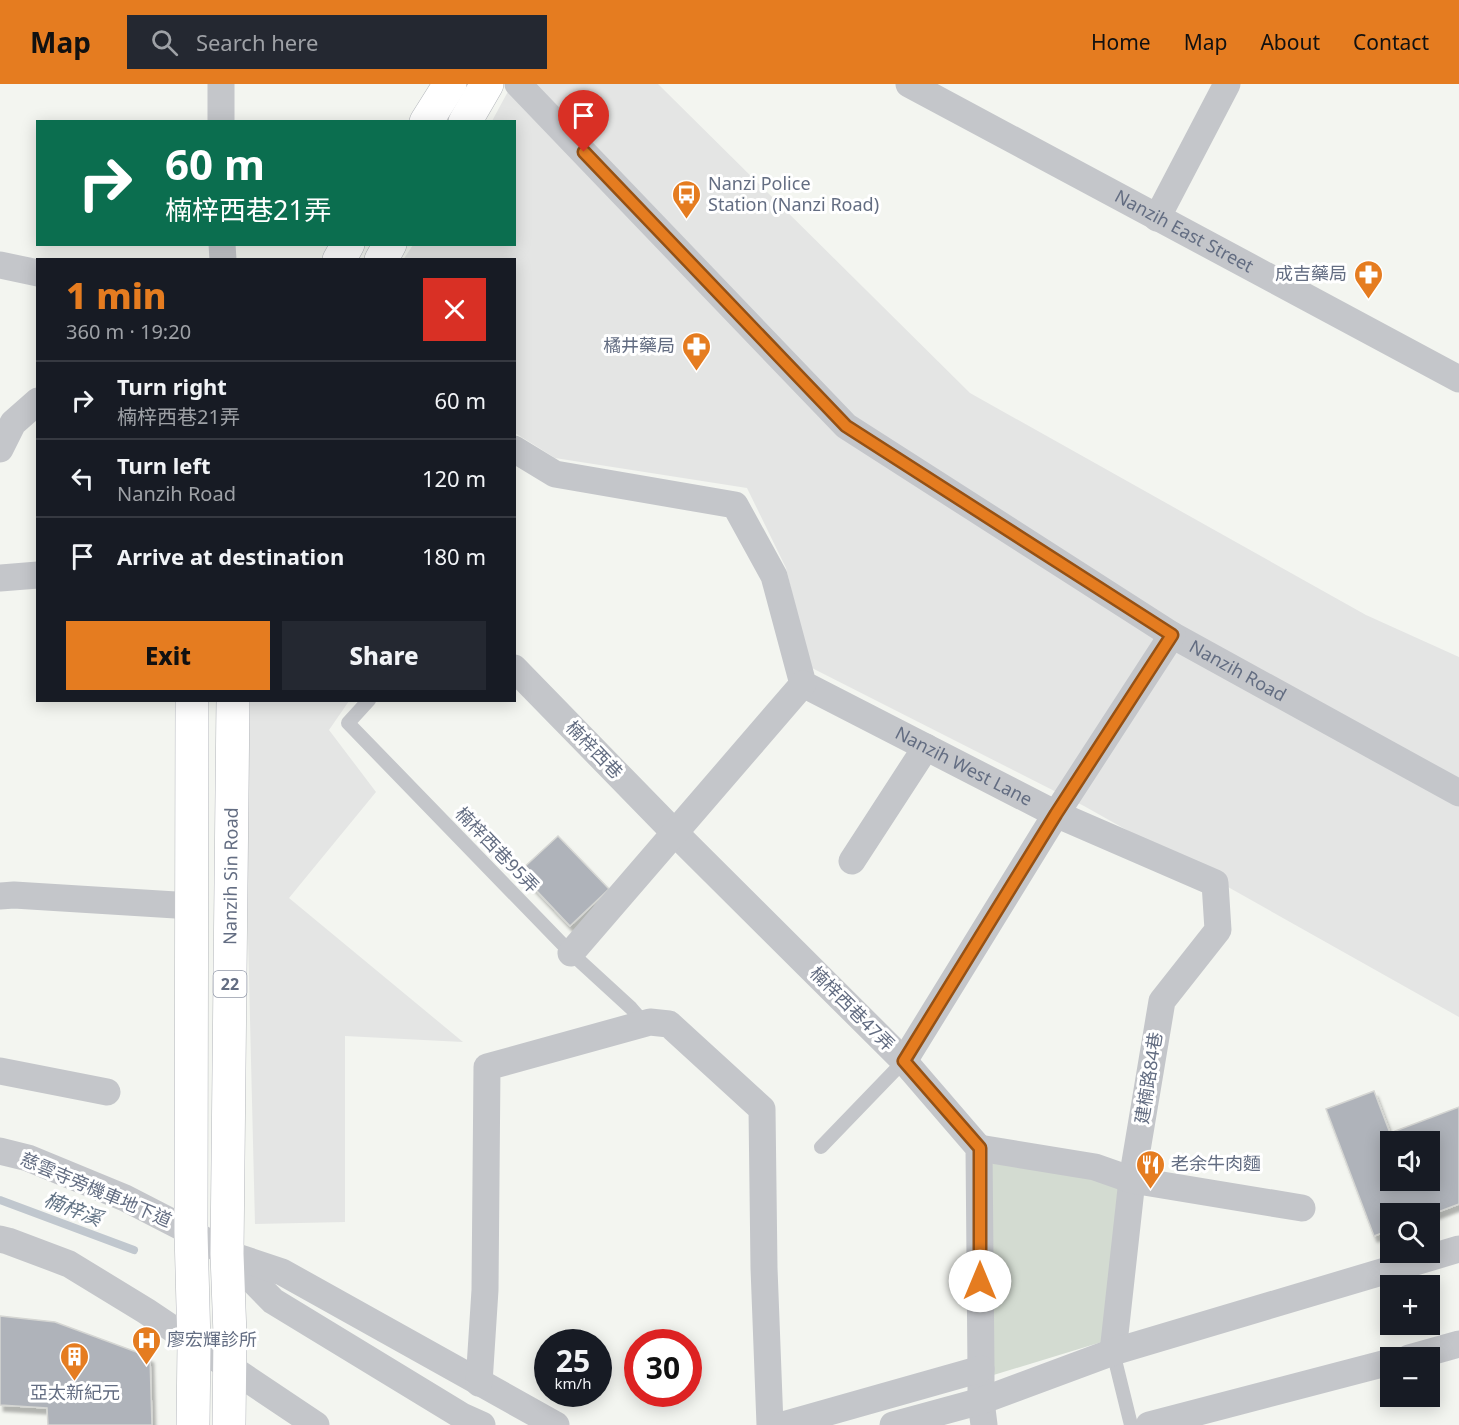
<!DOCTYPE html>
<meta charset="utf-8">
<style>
:root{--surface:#171b24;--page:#242831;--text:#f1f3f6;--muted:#9ea1a6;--line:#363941;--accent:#e57c20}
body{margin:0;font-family:"Noto Sans","Noto Sans TC",sans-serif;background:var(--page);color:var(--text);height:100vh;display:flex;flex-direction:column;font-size:22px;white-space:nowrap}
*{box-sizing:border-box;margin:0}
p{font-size:20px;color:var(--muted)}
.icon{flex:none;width:33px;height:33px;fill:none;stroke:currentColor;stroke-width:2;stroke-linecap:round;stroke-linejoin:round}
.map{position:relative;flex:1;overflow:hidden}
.details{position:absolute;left:36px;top:174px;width:480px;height:444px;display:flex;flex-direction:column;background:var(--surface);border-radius:0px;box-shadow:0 3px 15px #0003}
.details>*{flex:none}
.top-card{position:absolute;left:36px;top:36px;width:480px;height:126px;border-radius:0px;box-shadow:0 3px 15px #0003;background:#0b6e4f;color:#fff;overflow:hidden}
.fabs{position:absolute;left:1380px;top:1047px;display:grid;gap:12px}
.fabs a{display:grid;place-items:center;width:60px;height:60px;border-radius:0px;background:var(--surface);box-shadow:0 3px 15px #0003;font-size:30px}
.speed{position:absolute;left:534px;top:1245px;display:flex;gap:12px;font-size:30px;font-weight:700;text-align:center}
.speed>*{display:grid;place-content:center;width:78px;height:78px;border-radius:50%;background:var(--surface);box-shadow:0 3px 15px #0003;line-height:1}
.speed small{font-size:15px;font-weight:400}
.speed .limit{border:9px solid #d22;background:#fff;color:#111}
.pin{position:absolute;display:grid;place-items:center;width:51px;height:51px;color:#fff;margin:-62px -26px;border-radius:50% 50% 50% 0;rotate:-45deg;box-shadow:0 0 6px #0007}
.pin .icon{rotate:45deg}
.me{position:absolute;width:66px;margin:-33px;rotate:0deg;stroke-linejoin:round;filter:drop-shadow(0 0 4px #0008)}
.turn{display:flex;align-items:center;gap:21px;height:126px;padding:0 30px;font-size:27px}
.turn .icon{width:78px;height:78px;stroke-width:2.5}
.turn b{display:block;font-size:42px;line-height:51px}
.round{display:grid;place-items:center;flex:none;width:63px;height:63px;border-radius:0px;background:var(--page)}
.head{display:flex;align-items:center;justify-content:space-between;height:102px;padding:0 30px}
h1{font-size:36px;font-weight:800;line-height:45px;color:var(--accent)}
.primary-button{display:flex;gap:12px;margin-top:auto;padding:12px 30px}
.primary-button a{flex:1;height:69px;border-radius:0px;background:var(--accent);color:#111;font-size:24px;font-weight:800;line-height:69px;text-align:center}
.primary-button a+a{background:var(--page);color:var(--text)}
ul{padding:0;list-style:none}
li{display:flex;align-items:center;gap:18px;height:78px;padding:0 30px;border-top:2px solid var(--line)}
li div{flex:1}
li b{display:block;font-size:22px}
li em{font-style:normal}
header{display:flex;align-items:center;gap:36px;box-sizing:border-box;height:84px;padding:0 30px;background:var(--accent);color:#111}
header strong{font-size:28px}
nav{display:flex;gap:33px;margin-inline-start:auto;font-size:21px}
.search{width:420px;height:54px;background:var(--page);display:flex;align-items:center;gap:15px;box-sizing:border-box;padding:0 21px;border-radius:0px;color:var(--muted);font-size:22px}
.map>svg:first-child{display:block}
.built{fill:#e4e5e4}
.green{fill:#d3dbd1}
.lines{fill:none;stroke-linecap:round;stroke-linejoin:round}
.stream{stroke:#c0c7ce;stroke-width:8}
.building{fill:#afb3ba;stroke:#d5d6d3;stroke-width:1.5;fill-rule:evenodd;filter:url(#shadow)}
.primary-casing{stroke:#b4b7bc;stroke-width:34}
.lane{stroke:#c4c6ca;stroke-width:14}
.street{stroke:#c4c6ca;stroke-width:27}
.primary{stroke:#fff;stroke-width:33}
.route-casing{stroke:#955115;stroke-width:15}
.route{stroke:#e57c20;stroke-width:10}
.labels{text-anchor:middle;stroke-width:6;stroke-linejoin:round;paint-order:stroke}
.shield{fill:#fff;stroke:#9299a8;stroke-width:1.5}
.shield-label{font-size:16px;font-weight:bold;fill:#636d82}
.poi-label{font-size:18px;fill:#636d82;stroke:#fff;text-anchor:start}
.street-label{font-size:18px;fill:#636d82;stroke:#fff}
.water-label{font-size:20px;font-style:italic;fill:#637486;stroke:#fff}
</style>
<header>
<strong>Map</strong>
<div class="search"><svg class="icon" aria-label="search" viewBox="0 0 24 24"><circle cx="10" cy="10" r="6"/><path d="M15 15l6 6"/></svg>Search here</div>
<nav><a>Home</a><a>Map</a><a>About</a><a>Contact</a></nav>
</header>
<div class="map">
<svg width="1459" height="1341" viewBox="0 0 1459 1341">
<defs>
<filter id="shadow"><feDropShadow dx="3.5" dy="6" stdDeviation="1.5" flood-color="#0004"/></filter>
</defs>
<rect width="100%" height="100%" fill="#f3f5f0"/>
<!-- built -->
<g class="built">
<path d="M512,0H658L970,309L1366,531L1459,573V933L1084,722L810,583L786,484L747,404L555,374L515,349L514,176H403L413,161L514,160V38L492,37Z"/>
<path d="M249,617H349L329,646L376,708L289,814L463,958L345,952V1138L255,1140L247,812Z"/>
</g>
<!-- green -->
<path class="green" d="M992,1074L1123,1100L1105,1257L987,1293Z"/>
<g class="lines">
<!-- stream -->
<path class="stream" d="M0,1116L134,1166"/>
</g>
<!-- building -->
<g class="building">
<path d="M558,752L609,805L570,842L519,788Z"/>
<path d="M1374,1007L1390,1049L1459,1023V1120L1430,1131V1130H1390V1146L1374,1152L1326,1025ZM1390,1058H1430V1096H1390Z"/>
<path d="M0,1232L55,1238L150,1273L152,1341H48L47,1324L0,1321Z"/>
</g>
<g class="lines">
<defs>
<g id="primary">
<path d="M426,38L450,0"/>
<path d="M465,38L487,0"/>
<path d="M339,176L348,160"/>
<path d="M381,176L390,160"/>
<path d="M192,616L191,1148L194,1260L193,1341"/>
<path id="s4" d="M229,1341L230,1251L227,1170L233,616"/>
</g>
</defs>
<!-- primary casing -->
<use href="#primary" class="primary-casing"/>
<!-- lane -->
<g class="lane">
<path d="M369,616L348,639L571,869L631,924L644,939"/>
<path d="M821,1063L904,977"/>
<path d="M1113,1268L1131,1341"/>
</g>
<!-- street -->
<g class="street">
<path d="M221,0V38"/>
<path id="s1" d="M518,0L846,342L1172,551L1459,709"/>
<path id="s2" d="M909,0L1459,295"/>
<path d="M1157,134L1227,0"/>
<path d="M222,160L223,176"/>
<path d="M0,181L38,189"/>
<path d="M0,365L13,339L38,317"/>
<path id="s3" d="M514,365L555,390L735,421L774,492L803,600L1056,730L1215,799L1218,846L1162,917L1132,1096L1113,1268"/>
<path d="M0,494L38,491"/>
<path d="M514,584L674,748L904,977L979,1064L981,1285V1317L984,1341"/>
<path d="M852,777L926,663"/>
<path d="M0,812L14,811L192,822"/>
<path d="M571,869L803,600"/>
<path d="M904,977L1056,730L1172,551"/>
<path d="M0,987L107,1008"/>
<path d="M979,1064L1095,1083L1132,1096L1302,1124"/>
<path d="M0,1067L28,1074L125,1114L191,1148L227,1170L273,1217L462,1332L482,1341"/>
<path d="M0,1155L8,1157L69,1180L146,1227L316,1341"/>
<path d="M231,1171L282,1188L556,1341"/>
<path d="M1409,1274L1459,1260"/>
<path d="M479,1299L485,1206L487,983L650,938L669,940L762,1025L764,1184L770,1341"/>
<path d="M783,1341L981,1285"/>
<path d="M893,1341L981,1317L1113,1268L1459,1165"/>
<path d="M1149,1341L1390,1278"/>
</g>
<!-- primary -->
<use href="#primary" class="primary"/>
</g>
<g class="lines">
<defs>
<path id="route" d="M584,68L846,342L1172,551L1056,730L904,977L980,1064V1197"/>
</defs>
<!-- route casing -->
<use href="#route" class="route-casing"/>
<!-- route -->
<use href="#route" class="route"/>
</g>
<!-- icons -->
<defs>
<symbol id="bus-pin" viewBox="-11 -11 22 30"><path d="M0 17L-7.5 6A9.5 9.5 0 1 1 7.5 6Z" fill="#e57c20" stroke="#fff"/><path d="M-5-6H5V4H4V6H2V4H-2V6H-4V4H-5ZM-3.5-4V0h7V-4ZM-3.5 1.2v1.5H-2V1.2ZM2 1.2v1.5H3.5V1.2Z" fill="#fff"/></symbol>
<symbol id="pharmacy-pin" viewBox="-11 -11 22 30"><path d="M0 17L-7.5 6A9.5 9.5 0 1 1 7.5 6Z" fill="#e57c20" stroke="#fff"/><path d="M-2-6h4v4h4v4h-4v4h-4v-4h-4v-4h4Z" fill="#fff"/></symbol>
<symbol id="restaurant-pin" viewBox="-11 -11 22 30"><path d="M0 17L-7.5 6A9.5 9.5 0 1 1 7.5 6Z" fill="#e57c20" stroke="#fff"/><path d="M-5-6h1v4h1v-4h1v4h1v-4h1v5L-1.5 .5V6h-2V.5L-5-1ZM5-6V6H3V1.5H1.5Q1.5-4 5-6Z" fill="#fff"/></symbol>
<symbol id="hospital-pin" viewBox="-11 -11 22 30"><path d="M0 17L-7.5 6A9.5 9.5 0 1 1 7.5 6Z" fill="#e57c20" stroke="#fff"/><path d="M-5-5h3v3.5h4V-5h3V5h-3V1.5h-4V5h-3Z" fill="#fff"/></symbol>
<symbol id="building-pin" viewBox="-11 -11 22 30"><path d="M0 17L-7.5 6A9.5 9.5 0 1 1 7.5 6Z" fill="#e57c20" stroke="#fff"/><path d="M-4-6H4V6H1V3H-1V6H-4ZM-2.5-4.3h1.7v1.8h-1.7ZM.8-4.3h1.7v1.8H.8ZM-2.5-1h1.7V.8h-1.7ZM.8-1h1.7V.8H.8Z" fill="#fff"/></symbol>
</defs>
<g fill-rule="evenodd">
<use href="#bus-pin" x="670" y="94" width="33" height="45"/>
<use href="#pharmacy-pin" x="1352" y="174" width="33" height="45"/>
<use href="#pharmacy-pin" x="680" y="246" width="33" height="45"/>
<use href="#restaurant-pin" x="1134" y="1064" width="33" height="45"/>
<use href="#hospital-pin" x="130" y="1240" width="33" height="45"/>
<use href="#building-pin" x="58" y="1256" width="33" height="45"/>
</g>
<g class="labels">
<!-- shield labels -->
<rect class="shield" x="213.5" y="887" width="33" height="26" rx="4.5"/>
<g class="shield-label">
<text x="230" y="906">22</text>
</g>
<!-- poi labels -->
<g class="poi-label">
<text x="708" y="106">Nanzi Police<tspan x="708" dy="21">Station (Nanzi Road)</tspan></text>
<text x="1347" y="196" text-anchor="end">成吉藥局</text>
<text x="675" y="268" text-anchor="end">橘井藥局</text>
<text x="1171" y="1086">老余牛肉麵</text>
<text x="167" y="1262">廖宏輝診所</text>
<text x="75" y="1315" text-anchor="middle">亞太新紀元</text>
</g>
<!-- street labels -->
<g class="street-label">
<text dy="6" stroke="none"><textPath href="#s2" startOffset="312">Nanzih East Street</textPath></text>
<text dy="6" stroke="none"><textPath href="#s1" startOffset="936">Nanzih Road</textPath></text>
<text transform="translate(594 666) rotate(46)" y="6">楠梓西巷</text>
<text dy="6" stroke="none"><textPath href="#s3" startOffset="604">Nanzih West Lane</textPath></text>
<text transform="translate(497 766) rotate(46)" y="6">楠梓西巷95弄</text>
<text dy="6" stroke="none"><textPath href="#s4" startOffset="549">Nanzih Sin Road</textPath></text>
<text transform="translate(852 925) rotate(45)" y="6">楠梓西巷47弄</text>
<text transform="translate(1149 994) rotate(-81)" y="6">建楠路84巷</text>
<text transform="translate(96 1106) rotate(23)" y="6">慈雲寺旁機車地下道</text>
</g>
<!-- water labels -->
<g class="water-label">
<text transform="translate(73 1125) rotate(21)" y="7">楠梓溪</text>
</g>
</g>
</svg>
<div class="fabs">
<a><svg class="icon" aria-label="sound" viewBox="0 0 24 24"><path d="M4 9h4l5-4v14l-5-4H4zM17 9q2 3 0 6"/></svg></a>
<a><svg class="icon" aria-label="search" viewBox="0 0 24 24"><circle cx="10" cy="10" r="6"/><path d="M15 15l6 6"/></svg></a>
<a>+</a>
<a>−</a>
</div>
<div class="speed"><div>25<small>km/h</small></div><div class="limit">30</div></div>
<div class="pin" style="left:584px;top:68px;background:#d93025"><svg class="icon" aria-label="arrive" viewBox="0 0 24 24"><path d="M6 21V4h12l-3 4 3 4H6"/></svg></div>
<svg class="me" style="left:980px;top:1197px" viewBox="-20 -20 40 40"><circle r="19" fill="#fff"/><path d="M0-13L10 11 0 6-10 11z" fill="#e57c20"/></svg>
<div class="top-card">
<div class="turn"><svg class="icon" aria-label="right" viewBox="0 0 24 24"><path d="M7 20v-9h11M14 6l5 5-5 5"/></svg><div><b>60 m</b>楠梓西巷21弄</div></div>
</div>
<section class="details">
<div class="head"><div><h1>1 min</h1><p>360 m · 19:20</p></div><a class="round" style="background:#d93025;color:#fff"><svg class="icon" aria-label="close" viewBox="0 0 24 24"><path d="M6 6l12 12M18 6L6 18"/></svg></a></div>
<ul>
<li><svg class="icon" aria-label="right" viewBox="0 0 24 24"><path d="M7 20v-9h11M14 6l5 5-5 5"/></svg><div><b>Turn right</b><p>楠梓西巷21弄</p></div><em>60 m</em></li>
<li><svg class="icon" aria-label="left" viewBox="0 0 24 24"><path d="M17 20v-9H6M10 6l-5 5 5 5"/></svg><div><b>Turn left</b><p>Nanzih Road</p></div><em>120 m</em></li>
<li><svg class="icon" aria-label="arrive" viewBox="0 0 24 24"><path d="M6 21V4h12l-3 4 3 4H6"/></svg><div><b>Arrive at destination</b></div><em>180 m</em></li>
</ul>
<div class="primary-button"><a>Exit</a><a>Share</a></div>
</section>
</div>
